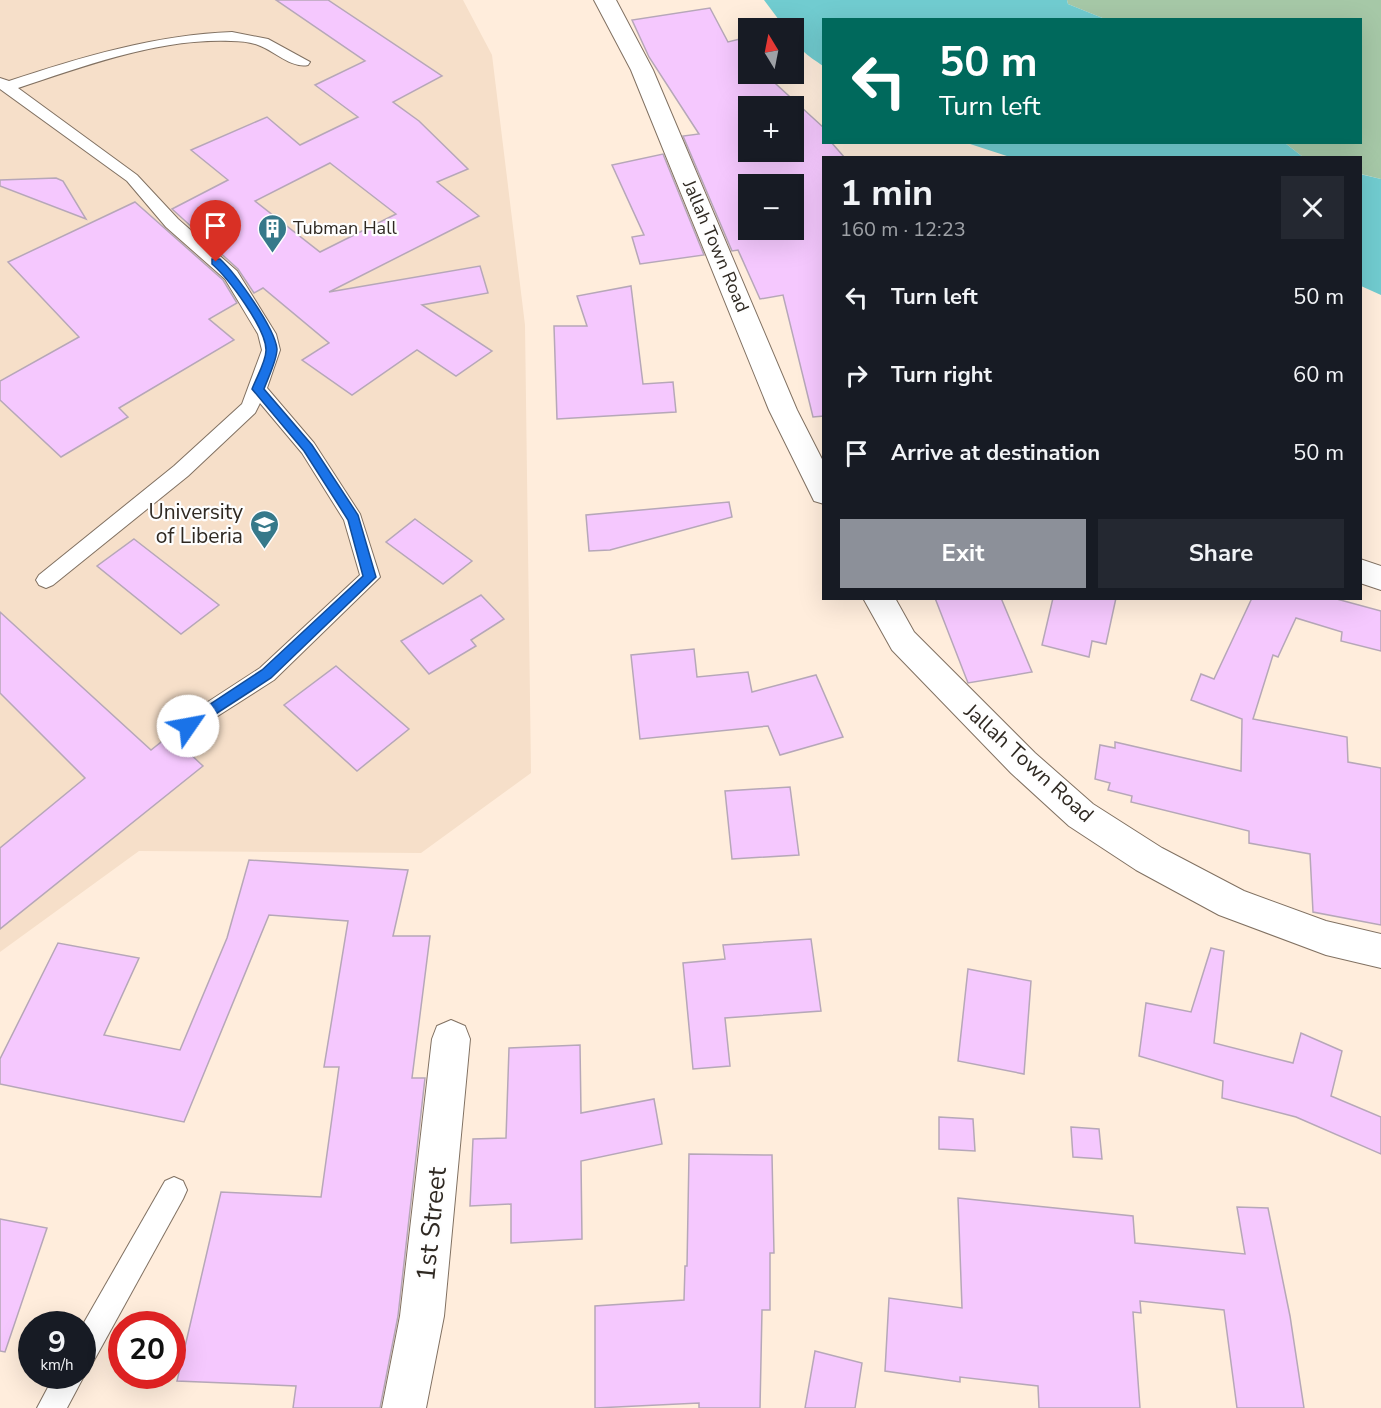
<!DOCTYPE html>
<meta charset="utf-8">
<style>
:root{--surface:#171b24;--page:#242831;--text:#f1f3f6;--muted:#9ea1a6;--accent:#8c9099}
body{margin:0;font-family:"Nunito Sans",sans-serif;background:var(--page);color:var(--text);height:100vh;display:flex;flex-direction:column;font-size:22px;white-space:nowrap}
*{box-sizing:border-box;margin:0}
p{font-size:20px;color:var(--muted)}
.icon{flex:none;width:33px;height:33px;fill:none;stroke:currentColor;stroke-width:2;stroke-linecap:round;stroke-linejoin:round}
.map{position:relative;flex:1;overflow:hidden}
.panel{position:absolute;left:822px;top:156px;width:540px;height:444px;display:flex;flex-direction:column;background:var(--surface);border-radius:0px;box-shadow:0 6px 24px #0002}
.panel>*{flex:none}
.guide{position:absolute;left:822px;top:18px;width:540px;height:126px;border-radius:0px;box-shadow:0 6px 24px #0002;background:#00695c;color:#fff;overflow:hidden}
.needle{width:39px;rotate:350deg}
.controls{position:absolute;left:738px;top:18px;display:grid;gap:12px}
.controls a{display:grid;place-items:center;width:66px;height:66px;border-radius:0px;background:var(--surface);box-shadow:0 6px 24px #0002;font-size:30px}
.speed{position:absolute;left:18px;top:1311px;display:flex;gap:12px;font-size:30px;font-weight:700;text-align:center}
.speed>*{display:grid;place-content:center;width:78px;height:78px;border-radius:50%;background:var(--surface);box-shadow:0 6px 24px #0002;line-height:1}
.speed small{font-size:15px;font-weight:400}
.speed .limit{border:9px solid #d22;background:#fff;color:#111}
.pin{position:absolute;display:grid;place-items:center;width:51px;height:51px;color:#fff;margin:-62px -26px;border-radius:50% 50% 50% 0;rotate:-45deg;box-shadow:0 0 6px #0007}
.pin .icon{rotate:45deg}
.me{position:absolute;width:66px;margin:-33px;rotate:57deg;stroke-linejoin:round;filter:drop-shadow(0 0 4px #0008)}
.turn{display:flex;align-items:center;gap:21px;height:126px;padding:0 18px;font-size:27px}
.turn .icon{width:78px;height:78px;stroke-width:2.5}
.turn b{display:block;font-size:42px;line-height:51px}
.round{display:grid;place-items:center;flex:none;width:63px;height:63px;border-radius:0px;background:var(--page)}
.head{display:flex;align-items:center;justify-content:space-between;height:102px;padding:0 18px}
h1{font-size:36px;font-weight:700;line-height:45px}
.action{display:flex;gap:12px;margin-top:auto;padding:12px 18px}
.action a{flex:1;height:69px;border-radius:0px;background:var(--accent);color:#fff;font-size:24px;font-weight:700;line-height:69px;text-align:center}
.action a+a{background:var(--page);color:var(--text)}
ul{padding:0;list-style:none}
li{display:flex;align-items:center;gap:18px;height:78px;padding:0 18px}
li div{flex:1}
li b{display:block;font-size:22px}
li em{font-style:normal}
.map>svg:first-child{display:block}
.built{fill:#f6dfc9}
.green{fill:#a6c8a7}
.water{fill:#71ccd0}
.building{fill:#f5c8fe;stroke:#b6a7b8;stroke-width:1.5;fill-rule:evenodd}
.lines{fill:none;stroke-linecap:round;stroke-linejoin:round}
.lane-casing{stroke:#817162;stroke-width:2}
.street-casing{stroke:#817162;stroke-width:2}
.secondary-casing{stroke:#817162;stroke-width:2}
.lane{fill:#fff;fill-rule:evenodd}
.street{fill:#fff;fill-rule:evenodd}
.secondary{fill:#fff;fill-rule:evenodd}
.route{fill:#1a73e8;stroke:#114b97;stroke-width:1.5}
.labels{text-anchor:middle;stroke-width:4.5;stroke-linejoin:round;paint-order:stroke}
.far-poi-label{font-size:18px;fill:#2f2922;stroke:#fefefe;text-anchor:start}
.far-street-label{font-size:18px;fill:#2f2922;stroke:#fefefe}
.poi-label{font-size:21px;fill:#2f2922;stroke:#fefefe;text-anchor:end}
.street-label{font-size:21px;fill:#2f2922;stroke:#fefefe}
.near-street-label{font-size:26px;fill:#2f2922;stroke:#fefefe}
</style>
<div class="map">
<svg width="1381" height="1408" viewBox="0 0 1381 1408">
<rect width="100%" height="100%" fill="#ffeddc"/>
<!-- built -->
<path class="built" d="M0,0H463L492,55L525,325L531,773L421,853L139,851L0,952Z"/>
<!-- green -->
<path class="green" d="M1067,0H1381V179L1361,174L1360,158L1303,157L1285,143L1360,142V20L1105,19L1068,4Z"/>
<!-- water -->
<g class="water">
<path d="M764,0H1067L1068,4L1105,19L824,20L823,66C808,55 794,49 794,28H785Z"/>
<path d="M1285,143L1303,157L1013,158L967,143Z"/>
<path d="M1360,174L1381,179V295L1361,286Z"/>
</g>
<!-- building -->
<g class="building">
<path d="M276,0H328L442,76L393,102L419,121L468,169L437,182L479,216L329,292L480,266L488,293L422,305L492,351L456,376L417,350L352,395L302,360L329,343L263,288L254,293L238,269L172,209L228,180L191,150L267,117L300,145L358,117L315,85L365,61ZM330,163L396,214L320,252L255,201Z"/>
<path d="M710,8L728,42L748,37V74H765L824,128V142H831L845,158H824V416L813,417L783,295L760,299L738,250L732,251L683,136L699,134L649,57L632,20ZM748,106H794V152H748ZM748,184H794V230H748Z"/>
<path d="M663,154L704,255L640,264L632,237L644,235L612,165Z"/>
<path d="M56,178L63,181L86,219L0,186V180Z"/>
<path d="M135,202L223,280L237,303L209,319L234,340L119,408L128,417L61,457L0,400V381L79,337L8,262Z"/>
<path d="M631,286L643,384L673,382L676,412L557,419L554,326H587L577,296Z"/>
<path d="M729,502L732,517L610,550L589,551L586,515Z"/>
<path d="M415,519L472,561L443,584L386,542Z"/>
<path d="M134,539L219,605L181,634L97,566Z"/>
<path d="M481,595L504,619L471,640L476,646L429,674L401,641Z"/>
<path d="M935,598H1001L1032,672L968,683Z"/>
<path d="M1053,598H1116L1106,644L1092,641L1089,657L1042,645Z"/>
<path d="M1252,598H1333L1381,611V651L1341,641L1342,632L1296,618L1278,657L1273,655L1253,719L1347,737L1348,762L1381,768V925L1313,912L1310,854L1249,843V831L1131,802L1132,796L1108,790L1110,783L1095,779L1100,745L1115,748V742L1241,771L1242,719L1191,700L1201,674L1214,679Z"/>
<path d="M0,612L151,750L170,735L203,766L0,929V848L85,778L0,693Z"/>
<path d="M694,649L697,677L748,672L752,692L816,675L843,737L780,755L768,726L640,739L631,655Z"/>
<path d="M336,666L409,729L357,771L284,705Z"/>
<path d="M790,787L799,855L732,859L725,791Z"/>
<path d="M249,860L408,870L393,936H430L412,1078H425L398,1316L380,1408H293L296,1386L177,1381L221,1192L321,1197L339,1067H324L348,921L269,915L184,1122L0,1084V1059L58,943L139,958L104,1035L180,1050L227,938Z"/>
<path d="M811,939L821,1011L725,1018L730,1066L693,1069L683,963L725,959L723,945Z"/>
<path d="M1211,948L1224,951L1214,1043L1293,1063L1301,1033L1342,1051L1331,1096L1381,1117V1154L1296,1117L1222,1098L1223,1081L1139,1056L1146,1003L1191,1012Z"/>
<path d="M968,969L1031,981L1024,1074L958,1061Z"/>
<path d="M580,1045L581,1113L654,1099L662,1144L581,1161L582,1239L511,1243V1204L470,1206L473,1139L506,1138L509,1048Z"/>
<path d="M939,1117L973,1119L975,1151L939,1149Z"/>
<path d="M1071,1127L1099,1129L1102,1159L1073,1157Z"/>
<path d="M689,1154L772,1155L774,1253H770V1310H762L760,1408H699V1403L595,1408V1306L684,1300L685,1266H687Z"/>
<path d="M958,1198L1133,1216L1135,1243L1245,1254L1237,1207L1268,1208L1290,1316L1304,1408H1237L1224,1310L1140,1301L1141,1313L1133,1312L1140,1408H1039L1038,1386L960,1377V1382L885,1371L889,1298L962,1308Z"/>
<path d="M0,1219L47,1228L5,1352L0,1351Z"/>
<path d="M815,1351L862,1363L855,1408H805Z"/>
</g>
<g class="lines">
<defs>
<g id="lane">
<path d="M232,32L268,39L310,62L308,65C292,69 273,50 258,45C250,42 240,41 231,41C159,38 85,66 18,88L137,175L178,219L237,271L276,334L280,350L267,388L314,443L360,514L380,577L274,680L188,735L180,732L177,726L180,720L260,668L360,575L344,520L302,453L260,403L255,413L188,476L53,585L46,588L39,585L36,580L39,575L174,466L242,404L262,350L258,334L225,279L166,227L127,181L0,89V78L9,81C81,57 155,35 232,32Z"/>
<path d="M174,1177L183,1181L187,1190L183,1199L92,1364L82,1368V1326L165,1181Z"/>
<path d="M82,1372L84,1376L67,1408H37L54,1376H82Z"/>
</g>
<g id="street">
<path d="M1360,559L1381,566V590L1360,583Z"/>
<path d="M451,1020L465,1026L470,1039L444,1316L426,1408H382L400,1316L432,1039L437,1026Z"/>
</g>
<g id="secondary">
<path d="M594,0H616L653,70L797,410L824,463V504L814,501L769,410L631,70Z"/>
<path d="M863,598H895L914,632L1035,753L1093,804L1162,848L1244,891L1326,921L1381,934V968L1326,955L1219,915L1136,870L1069,826L1011,773L892,650Z"/>
</g>
</defs>
<!-- lane casing -->
<use href="#lane" class="lane-casing"/>
<!-- street casing -->
<use href="#street" class="street-casing"/>
<!-- secondary casing -->
<use href="#secondary" class="secondary-casing"/>
<!-- lane -->
<use href="#lane" class="lane"/>
<!-- street -->
<use href="#street" class="street"/>
<!-- secondary -->
<use href="#secondary" class="secondary"/>
</g>
<!-- route -->
<path class="route" d="M212,259H220C236,274 275,328 277,349C277,360 268,378 264,389L312,445L358,515L376,577L271,678L188,732L181,726L183,722L262,670L363,576L348,520L304,451L252,389C256,378 266,362 266,350C266,328 228,278 212,264Z"/>
<!-- icons -->
<defs>
<symbol id="building-pin" viewBox="-11 -11 22 30"><path d="M0 17L-7.5 6A9.5 9.5 0 1 1 7.5 6Z" fill="#36798a" stroke="#fefefe"/><path d="M-4-6H4V6H1V3H-1V6H-4ZM-2.5-4.3h1.7v1.8h-1.7ZM.8-4.3h1.7v1.8H.8ZM-2.5-1h1.7V.8h-1.7ZM.8-1h1.7V.8H.8Z" fill="#fff"/></symbol>
<symbol id="university-pin" viewBox="-11 -11 22 30"><path d="M0 17L-7.5 6A9.5 9.5 0 1 1 7.5 6Z" fill="#36798a" stroke="#fefefe"/><path d="M0-5L7-2L0 1L-7-2ZM-4 1L0 2.5L4 1V4Q0 6-4 4Z" fill="#fff"/></symbol>
</defs>
<g fill-rule="evenodd">
<use href="#building-pin" x="256" y="212" width="33" height="45"/>
<use href="#university-pin" x="248" y="508" width="33" height="45"/>
</g>
<g class="labels">
<!-- far-poi labels -->
<g class="far-poi-label">
<text x="293" y="234">Tubman Hall</text>
</g>
<!-- far-street labels -->
<g class="far-street-label">
<text transform="translate(716 246) rotate(67)" y="6">Jallah Town Road</text>
</g>
<!-- poi labels -->
<g class="poi-label">
<text x="243" y="519">University<tspan x="243" dy="24">of Liberia</tspan></text>
</g>
<!-- street labels -->
<g class="street-label">
<text transform="translate(1029 763) rotate(42)" y="7">Jallah Town Road</text>
</g>
<!-- near-street labels -->
<g class="near-street-label">
<text transform="translate(431 1224) rotate(-84)" y="9">1st Street</text>
</g>
</g>
</svg>
<div class="controls">
<a><svg class="needle" viewBox="-14 -14 28 28"><path d="M0-13l5 13h-10z" fill="#e53935"/><path d="M0 13l5-13h-10z" fill="#9ea1a6"/></svg></a>
<a>+</a>
<a>−</a>
</div>
<div class="speed"><div>9<small>km/h</small></div><div class="limit">20</div></div>
<div class="pin" style="left:216px;top:262px;background:#d93025"><svg class="icon" aria-label="arrive" viewBox="0 0 24 24"><path d="M6 21V4h12l-3 4 3 4H6"/></svg></div>
<svg class="me" style="left:188px;top:726px" viewBox="-20 -20 40 40"><circle r="19" fill="#fff"/><path d="M0-13L10 11 0 6-10 11z" fill="#1a73e8"/></svg>
<div class="guide">
<div class="turn"><svg class="icon" aria-label="left" viewBox="0 0 24 24"><path d="M17 20v-9H6M10 6l-5 5 5 5"/></svg><div><b>50 m</b>Turn left</div></div>
</div>
<section class="panel">
<div class="head"><div><h1>1 min</h1><p>160 m · 12:23</p></div><a class="round"><svg class="icon" aria-label="close" viewBox="0 0 24 24"><path d="M6 6l12 12M18 6L6 18"/></svg></a></div>
<ul>
<li><svg class="icon" aria-label="left" viewBox="0 0 24 24"><path d="M17 20v-9H6M10 6l-5 5 5 5"/></svg><div><b>Turn left</b></div><em>50 m</em></li>
<li><svg class="icon" aria-label="right" viewBox="0 0 24 24"><path d="M7 20v-9h11M14 6l5 5-5 5"/></svg><div><b>Turn right</b></div><em>60 m</em></li>
<li><svg class="icon" aria-label="arrive" viewBox="0 0 24 24"><path d="M6 21V4h12l-3 4 3 4H6"/></svg><div><b>Arrive at destination</b></div><em>50 m</em></li>
</ul>
<div class="action"><a>Exit</a><a>Share</a></div>
</section>
</div>
